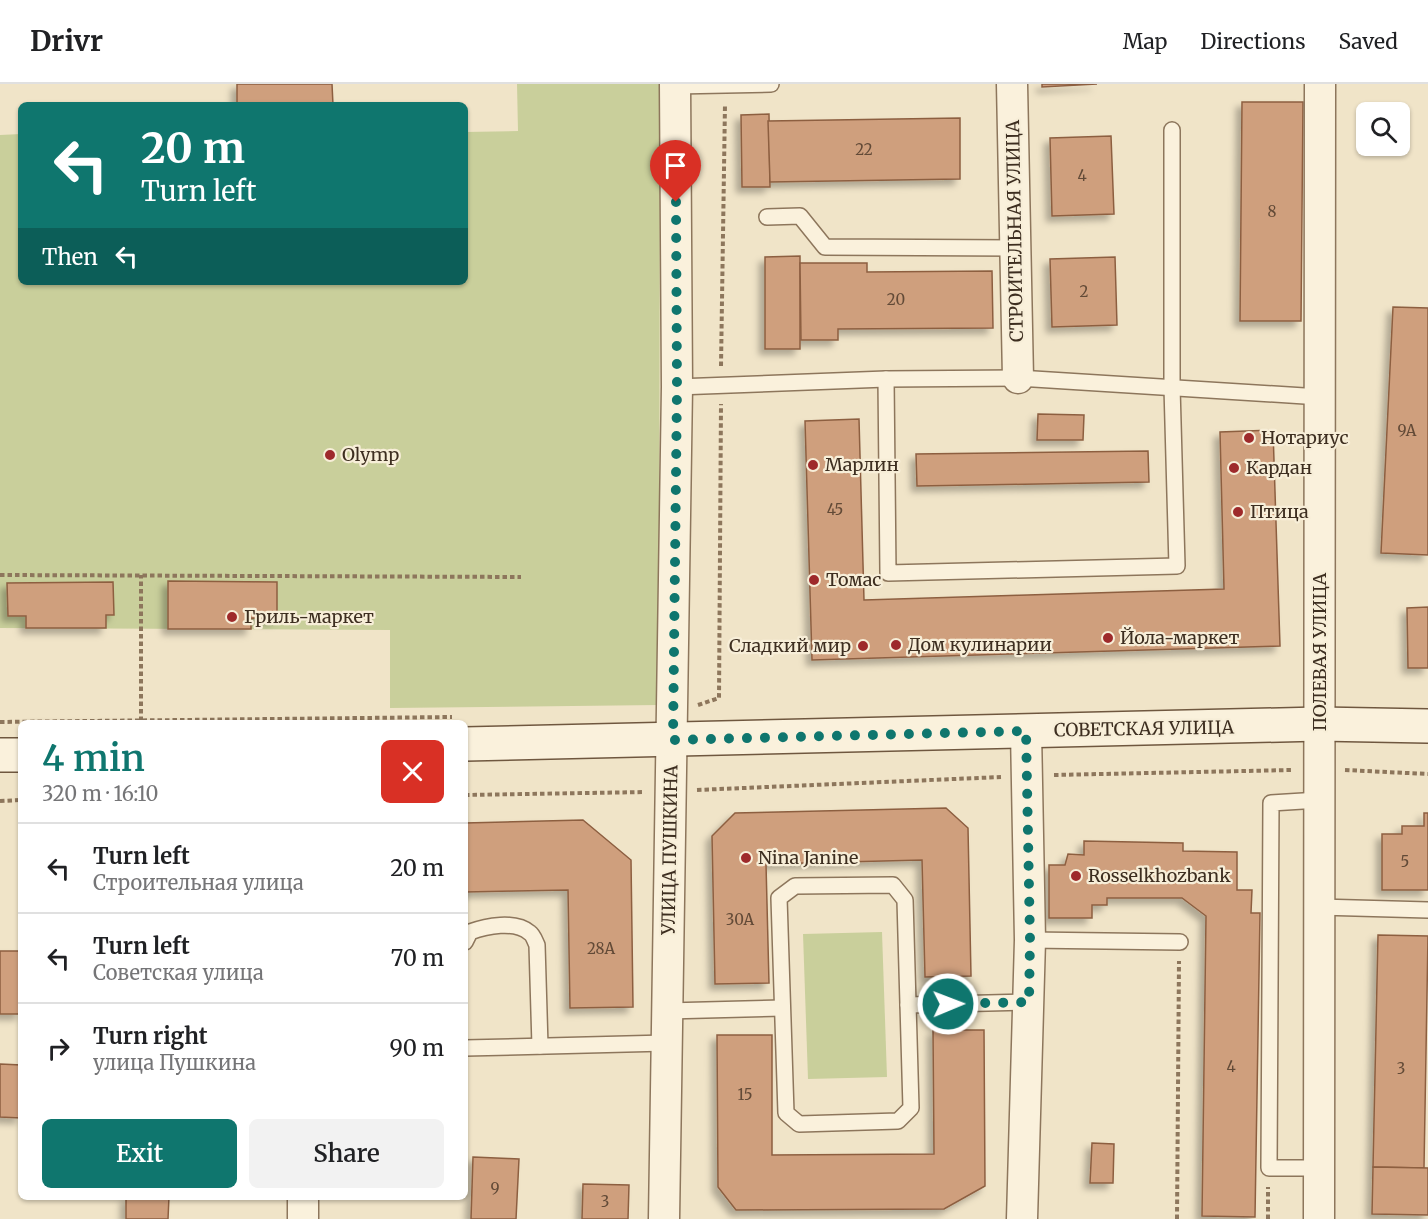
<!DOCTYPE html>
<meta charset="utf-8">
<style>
:root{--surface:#fff;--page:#f2f2f2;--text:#202124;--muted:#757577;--line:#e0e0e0;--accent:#0f766e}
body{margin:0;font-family:Merriweather,serif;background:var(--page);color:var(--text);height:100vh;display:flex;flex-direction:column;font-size:22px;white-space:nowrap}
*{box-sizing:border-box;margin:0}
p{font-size:20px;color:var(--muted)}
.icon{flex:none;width:33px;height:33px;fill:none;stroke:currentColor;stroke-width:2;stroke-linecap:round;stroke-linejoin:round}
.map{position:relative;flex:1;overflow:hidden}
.side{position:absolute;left:18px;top:636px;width:450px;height:480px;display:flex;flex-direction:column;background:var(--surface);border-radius:9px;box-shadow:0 2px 4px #0004}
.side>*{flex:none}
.guide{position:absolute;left:18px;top:18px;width:450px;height:183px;border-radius:9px;box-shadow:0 2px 4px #0004;background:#0f766e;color:#fff;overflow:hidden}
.fabs{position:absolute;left:1356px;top:18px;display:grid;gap:12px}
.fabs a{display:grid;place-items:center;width:54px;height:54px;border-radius:9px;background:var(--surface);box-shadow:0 2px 4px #0004;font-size:30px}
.pin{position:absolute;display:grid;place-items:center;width:51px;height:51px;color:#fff;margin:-62px -26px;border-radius:50% 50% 50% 0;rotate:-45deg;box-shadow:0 0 6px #0007}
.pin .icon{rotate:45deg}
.me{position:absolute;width:66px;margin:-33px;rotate:89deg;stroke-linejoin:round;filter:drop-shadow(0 0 4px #0008)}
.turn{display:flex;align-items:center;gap:21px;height:126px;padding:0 24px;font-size:27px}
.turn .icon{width:78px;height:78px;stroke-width:2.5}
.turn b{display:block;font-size:42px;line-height:51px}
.then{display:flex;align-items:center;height:57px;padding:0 24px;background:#0003;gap:12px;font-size:22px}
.round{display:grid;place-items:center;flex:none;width:63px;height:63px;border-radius:9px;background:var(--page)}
.summary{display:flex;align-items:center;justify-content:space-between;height:102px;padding:0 24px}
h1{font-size:36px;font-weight:600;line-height:45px;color:var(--accent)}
.button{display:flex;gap:12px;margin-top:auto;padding:12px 24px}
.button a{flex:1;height:69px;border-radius:9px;background:var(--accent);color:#fff;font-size:24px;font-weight:600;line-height:69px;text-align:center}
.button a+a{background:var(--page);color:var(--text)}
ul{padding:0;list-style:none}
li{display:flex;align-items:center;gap:18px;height:90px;padding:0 24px;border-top:2px solid var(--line)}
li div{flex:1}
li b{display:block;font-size:22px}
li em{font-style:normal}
header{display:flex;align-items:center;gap:36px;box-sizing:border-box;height:84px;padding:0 30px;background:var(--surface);border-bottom:2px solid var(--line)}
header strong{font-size:28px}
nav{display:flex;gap:33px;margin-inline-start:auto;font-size:21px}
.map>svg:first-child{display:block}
.green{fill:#c9cf9b}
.building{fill:#cf9f7d;stroke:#8d5f41;stroke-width:1.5;filter:url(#shadow)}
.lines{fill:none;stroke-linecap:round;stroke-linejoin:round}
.service-casing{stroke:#8d765c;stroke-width:18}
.minor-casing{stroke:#8d765c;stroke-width:33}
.secondary-casing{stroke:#6f573f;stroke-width:36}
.path{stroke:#8d765c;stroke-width:4;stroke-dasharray:4.5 3;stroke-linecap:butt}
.service{stroke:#faf1dc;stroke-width:15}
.minor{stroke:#faf1dc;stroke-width:30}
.secondary{stroke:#faf1dc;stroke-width:33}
.route{stroke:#0f766e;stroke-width:10;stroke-dasharray:0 18}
.poi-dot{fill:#9e2a2b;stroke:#f7eed8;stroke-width:2}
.labels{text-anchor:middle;stroke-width:4.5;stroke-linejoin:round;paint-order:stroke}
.number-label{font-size:15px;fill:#624a37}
.street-label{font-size:18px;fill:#3d2e20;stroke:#f7eed8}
.poi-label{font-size:18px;fill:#3d2e20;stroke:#f7eed8;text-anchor:start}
</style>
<header>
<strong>Drivr</strong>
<nav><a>Map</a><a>Directions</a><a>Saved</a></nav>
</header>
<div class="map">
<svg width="1428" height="1135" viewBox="0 0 1428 1135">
<defs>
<filter id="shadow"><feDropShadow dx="-5.5" dy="5.5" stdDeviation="3" flood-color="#0004"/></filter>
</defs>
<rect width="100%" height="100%" fill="#f0e4c8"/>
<!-- green -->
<g class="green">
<path d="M517,0H660L659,621L390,624V546L0,544V51L21,50V198H465V48L518,47Z"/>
<path d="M882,848L887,993L808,995L803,850Z"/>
</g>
<!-- building -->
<g class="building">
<path d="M237,0H332L333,21H237Z"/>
<path d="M1042,0H1097L1042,3Z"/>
<path d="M1242,18H1303L1301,237H1240Z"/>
<path d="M769,30L770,103H742L741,31Z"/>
<path d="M960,34V95L770,98L768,37Z"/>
<path d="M1111,52L1114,130L1052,132L1050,54Z"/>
<path d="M800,172V265H765V173Z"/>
<path d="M1115,173L1117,241L1052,243L1050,175Z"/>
<path d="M800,179H867V188L992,187L993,244L838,245V256H801Z"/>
<path d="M1393,223L1428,224V471L1381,469Z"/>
<path d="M1038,330L1084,331L1083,356H1037Z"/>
<path d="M859,335L864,516L1224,505L1220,348L1273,346L1280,562L812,576L805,337Z"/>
<path d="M1148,367L1149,398L917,402L916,370Z"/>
<path d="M168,497L277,498V535L251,534V545H168Z"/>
<path d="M113,498L114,531H106V544H26V532H8L7,499Z"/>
<path d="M1428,523V584H1408L1407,524Z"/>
<path d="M946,724L968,744L971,892L925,893L922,776L766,780L769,899L715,900L712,752L735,729Z"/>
<path d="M1424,729H1428V806H1382V750H1402V742H1424Z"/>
<path d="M583,736L631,776L633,923L570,924L568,806L465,808V739Z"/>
<path d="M1084,757L1183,759V767L1237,768V806H1252L1251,829H1260L1255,1133L1202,1132L1206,832L1182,814H1107V821H1092V834H1049V781H1065L1068,770L1084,771Z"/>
<path d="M1378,851L1428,852L1424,1084L1373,1083Z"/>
<rect x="0" y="867" width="21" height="63"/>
<path d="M933,946H984L985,1102L944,1125L736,1126L718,1103L717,951H772V1071L934,1070Z"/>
<path d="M0,980L21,981V1034L0,1033Z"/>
<path d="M1092,1059L1114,1060L1113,1099H1090Z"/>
<path d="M473,1073L519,1075L516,1135H471Z"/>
<path d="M1373,1083L1428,1084V1131L1372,1130Z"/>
<path d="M583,1100L629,1101L628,1135H582Z"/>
<path d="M126,1113H169L168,1135H126Z"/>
</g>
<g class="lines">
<defs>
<g id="service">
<path d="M675,2L771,0"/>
<path d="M767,133L800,132L825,163L1016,164"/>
<path d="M886,295L888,489L1177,482L1172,303V46"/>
<path d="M677,303L886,295L1018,294L1320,313"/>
<path d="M893,801L905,816L911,1024L898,1037L799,1040L786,1029L779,814L795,802Z"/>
<path d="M1319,823L1428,826"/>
<path d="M1030,856L1180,858"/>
<path d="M465,858L470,848C486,842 515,836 530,849C533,851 535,857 537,861L540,962"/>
<path d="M908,921L1029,918"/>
<path d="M667,927L782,924"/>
<path d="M465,964L666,959"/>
<path d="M1319,1084H1269L1271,719L1319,716"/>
</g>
<g id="minor">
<path d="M1012,0L1018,294"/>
<path d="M303,1113V1135"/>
<path d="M664,1135L677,303L675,0"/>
<path d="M1022,1135L1030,856L1026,647"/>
<path d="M1319,1135L1320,0"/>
</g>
<g id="secondary">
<path d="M465,660L1319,640L1428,642"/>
<path d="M0,671H21"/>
</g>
</defs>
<!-- service casing -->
<use href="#service" class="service-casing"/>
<!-- minor casing -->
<use href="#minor" class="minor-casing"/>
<!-- secondary casing -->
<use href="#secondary" class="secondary-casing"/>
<!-- path -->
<g class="path">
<path d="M721,282L725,20"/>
<path d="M0,491L521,493"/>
<path d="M698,621L719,614L721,320"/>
<path d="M141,637V491"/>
<path d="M0,638L452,633"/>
<path d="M1345,686L1428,690"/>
<path d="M1054,691L1292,686"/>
<path d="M697,706L1001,693"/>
<path d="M465,711L645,708"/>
<path d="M0,717L21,716"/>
<path d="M1177,1135L1179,877"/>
<path d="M1268,1135V1103"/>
</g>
<!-- service -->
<use href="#service" class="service"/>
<!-- minor -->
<use href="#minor" class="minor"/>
<!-- secondary -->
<use href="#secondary" class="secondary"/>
</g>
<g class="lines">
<!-- route -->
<path class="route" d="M676,118L677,303L673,656L1026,647L1030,856L1029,918L948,920"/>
</g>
<!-- markers -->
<g class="poi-dot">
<circle cx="1249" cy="354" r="6"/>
<circle cx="330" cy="371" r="6"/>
<circle cx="813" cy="381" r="6"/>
<circle cx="1234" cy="384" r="6"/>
<circle cx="1238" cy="428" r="6"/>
<circle cx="814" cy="496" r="6"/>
<circle cx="232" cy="533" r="6"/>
<circle cx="1108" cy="554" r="6"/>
<circle cx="896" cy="561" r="6"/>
<circle cx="863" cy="562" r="6"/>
<circle cx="746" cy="774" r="6"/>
<circle cx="1076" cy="792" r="6"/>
</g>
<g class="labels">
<!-- number labels -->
<g class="number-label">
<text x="864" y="71">22</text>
<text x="1082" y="97">4</text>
<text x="1272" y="133">8</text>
<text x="1084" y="213">2</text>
<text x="896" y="221">20</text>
<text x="1407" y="352">9А</text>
<text x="835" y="431">45</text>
<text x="1405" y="783">5</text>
<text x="740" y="841">30А</text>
<text x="601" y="870">28А</text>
<text x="1231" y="988">4</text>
<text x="1401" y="990">3</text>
<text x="745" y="1016">15</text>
<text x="495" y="1110">9</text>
<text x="605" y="1123">3</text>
</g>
<!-- street labels -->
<g class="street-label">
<text transform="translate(1015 147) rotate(-91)" y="6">СТРОИТЕЛЬНАЯ УЛИЦА</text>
<text transform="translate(1320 568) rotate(-90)" y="6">ПОЛЕВАЯ УЛИЦА</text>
<text transform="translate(1144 645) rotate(-1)" y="6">СОВЕТСКАЯ УЛИЦА</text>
<text transform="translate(670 766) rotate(-89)" y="6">УЛИЦА ПУШКИНА</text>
</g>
<!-- poi labels -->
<g class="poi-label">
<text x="1261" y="360">Нотариус</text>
<text x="342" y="377">Olymp</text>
<text x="825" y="387">Марлин</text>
<text x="1246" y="390">Кардан</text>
<text x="1250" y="434">Птица</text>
<text x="826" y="502">Томас</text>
<text x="244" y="539">Гриль-маркет</text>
<text x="1120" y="560">Йола-маркет</text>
<text x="908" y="567">Дом кулинарии</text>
<text x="851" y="568" text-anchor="end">Сладкий мир</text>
<text x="758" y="780">Nina Janine</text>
<text x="1088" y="798">Rosselkhozbank</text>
</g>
</g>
</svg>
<div class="fabs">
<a><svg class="icon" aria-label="search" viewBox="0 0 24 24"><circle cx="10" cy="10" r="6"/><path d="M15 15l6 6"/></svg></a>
</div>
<div class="pin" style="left:676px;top:118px;background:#d93025"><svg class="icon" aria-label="arrive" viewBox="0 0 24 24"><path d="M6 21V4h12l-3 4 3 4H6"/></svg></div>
<svg class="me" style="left:948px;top:920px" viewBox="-20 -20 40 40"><circle r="17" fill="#0f766e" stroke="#fff" stroke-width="3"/><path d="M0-11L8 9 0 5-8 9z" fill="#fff"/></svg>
<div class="guide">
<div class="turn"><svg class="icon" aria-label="left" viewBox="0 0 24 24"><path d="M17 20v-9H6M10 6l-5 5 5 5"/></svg><div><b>20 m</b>Turn left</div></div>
<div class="then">Then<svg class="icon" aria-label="left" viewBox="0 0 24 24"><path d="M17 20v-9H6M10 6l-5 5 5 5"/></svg></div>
</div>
<section class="side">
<div class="summary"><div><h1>4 min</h1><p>320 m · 16:10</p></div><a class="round" style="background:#d93025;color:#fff"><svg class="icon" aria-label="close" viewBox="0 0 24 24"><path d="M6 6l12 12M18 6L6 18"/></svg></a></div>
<ul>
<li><svg class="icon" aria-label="left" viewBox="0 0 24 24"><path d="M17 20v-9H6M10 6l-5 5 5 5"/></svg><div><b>Turn left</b><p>Строительная улица</p></div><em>20 m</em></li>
<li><svg class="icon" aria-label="left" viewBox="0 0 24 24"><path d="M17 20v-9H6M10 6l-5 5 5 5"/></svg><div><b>Turn left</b><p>Советская улица</p></div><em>70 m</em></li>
<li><svg class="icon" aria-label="right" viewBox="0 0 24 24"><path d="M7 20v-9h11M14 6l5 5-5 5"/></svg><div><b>Turn right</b><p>улица Пушкина</p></div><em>90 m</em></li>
</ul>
<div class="button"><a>Exit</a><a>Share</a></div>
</section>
</div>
